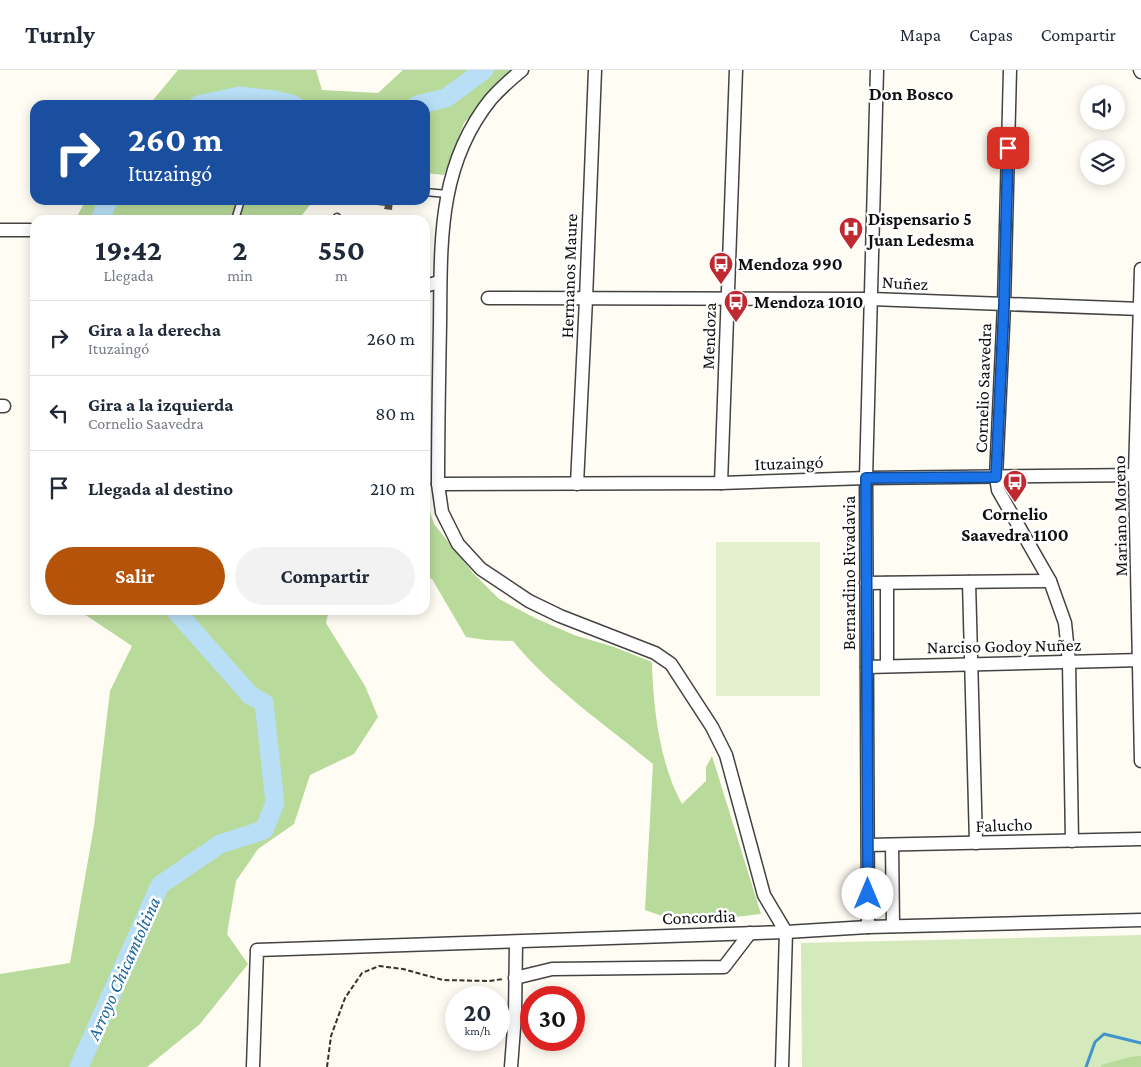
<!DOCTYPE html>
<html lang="es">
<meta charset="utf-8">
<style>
:root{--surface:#fff;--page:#f2f2f3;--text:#1f2937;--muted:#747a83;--line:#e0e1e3;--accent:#b45309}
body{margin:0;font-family:"Crimson Pro",serif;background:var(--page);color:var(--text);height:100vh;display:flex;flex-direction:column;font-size:19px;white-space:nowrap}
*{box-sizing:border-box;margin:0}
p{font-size:16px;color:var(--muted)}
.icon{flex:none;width:28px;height:28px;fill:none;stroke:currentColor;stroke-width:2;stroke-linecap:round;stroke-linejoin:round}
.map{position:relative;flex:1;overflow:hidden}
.sheet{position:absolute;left:30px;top:145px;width:400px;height:400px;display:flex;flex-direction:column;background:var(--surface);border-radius:15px;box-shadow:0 2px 12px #0003}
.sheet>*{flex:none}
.hud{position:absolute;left:30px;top:30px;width:400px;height:105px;border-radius:15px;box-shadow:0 2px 12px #0003;background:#1a4fa0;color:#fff;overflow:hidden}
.fabs{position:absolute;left:1080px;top:15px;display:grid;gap:10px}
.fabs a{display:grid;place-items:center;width:45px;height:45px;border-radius:50%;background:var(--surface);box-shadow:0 2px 12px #0003;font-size:25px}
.speed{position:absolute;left:445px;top:916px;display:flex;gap:10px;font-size:25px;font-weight:700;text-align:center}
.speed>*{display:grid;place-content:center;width:65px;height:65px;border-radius:50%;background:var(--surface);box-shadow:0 2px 12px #0003;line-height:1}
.speed small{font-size:12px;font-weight:400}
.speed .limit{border:8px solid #d22;background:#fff;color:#111}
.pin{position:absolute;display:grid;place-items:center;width:42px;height:42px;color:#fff;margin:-21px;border-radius:10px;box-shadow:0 2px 8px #0006}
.me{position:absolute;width:55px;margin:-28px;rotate:0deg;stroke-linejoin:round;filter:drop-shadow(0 0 4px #0008)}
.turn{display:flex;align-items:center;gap:18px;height:105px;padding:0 15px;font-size:22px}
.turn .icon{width:65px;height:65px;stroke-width:2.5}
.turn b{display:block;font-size:35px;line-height:42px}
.eta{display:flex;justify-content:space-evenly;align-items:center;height:85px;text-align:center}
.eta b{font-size:30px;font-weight:700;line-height:35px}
.cta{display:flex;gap:10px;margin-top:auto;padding:10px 15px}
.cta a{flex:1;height:58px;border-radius:30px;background:var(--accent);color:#fff;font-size:20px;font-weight:700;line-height:58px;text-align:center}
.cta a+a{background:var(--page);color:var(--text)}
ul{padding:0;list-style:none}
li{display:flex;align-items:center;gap:15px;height:75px;padding:0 15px;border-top:1px solid var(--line)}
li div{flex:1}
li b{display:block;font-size:19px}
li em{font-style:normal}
header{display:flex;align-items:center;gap:30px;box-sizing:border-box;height:70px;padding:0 25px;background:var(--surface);border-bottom:1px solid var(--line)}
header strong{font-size:24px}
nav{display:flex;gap:28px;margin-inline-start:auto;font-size:18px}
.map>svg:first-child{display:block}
.green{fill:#d4e9bc}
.forest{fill:#b8da9b}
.pitch{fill:#e5f1ce}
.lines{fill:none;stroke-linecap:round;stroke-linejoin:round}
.stream{stroke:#4094cc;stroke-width:3}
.river{stroke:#b8dff5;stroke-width:19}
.building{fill:#58514c}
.lane-casing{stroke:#434343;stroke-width:9}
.street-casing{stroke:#434343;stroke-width:15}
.path{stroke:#323232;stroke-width:2;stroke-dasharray:5 2.5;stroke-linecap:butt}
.lane{stroke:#fff;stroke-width:6}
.street{stroke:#fff;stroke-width:12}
.route-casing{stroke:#114b97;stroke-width:12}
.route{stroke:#1a73e8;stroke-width:9}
.labels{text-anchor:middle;stroke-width:5;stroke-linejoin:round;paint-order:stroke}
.poi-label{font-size:18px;font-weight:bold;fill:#101010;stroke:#fff;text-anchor:start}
.street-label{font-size:18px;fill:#101010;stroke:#fff}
.neighbourhood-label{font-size:19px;font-weight:bold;fill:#101010;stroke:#fff}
.water-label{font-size:19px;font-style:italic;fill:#1a66a1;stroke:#fff}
</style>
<header>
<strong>Turnly</strong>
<nav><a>Mapa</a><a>Capas</a><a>Compartir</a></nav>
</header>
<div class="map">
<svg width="1141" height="997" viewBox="0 0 1141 997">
<rect width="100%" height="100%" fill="#fffcf3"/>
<!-- green -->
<path class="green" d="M1141,865V997H802L801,873Z"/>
<!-- forest -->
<g class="forest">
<path d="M178,0H316L322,20L378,23L403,0H514L464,53L444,105L425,103V35H149Z"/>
<path d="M86,130H314L298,150H75Z"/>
<path d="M425,428L434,454L473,503L499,529L535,548L574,565L614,577L652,592C653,638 660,695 682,734L706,711V697L712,686L761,844L682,853L645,840L653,694C606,655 550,617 513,571L486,570L466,567L432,509L425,508Z"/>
<path d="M82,540H329L326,553L365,616L378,647L354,684L310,705L294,754L258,779L236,811L227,864L248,894L200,954L147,997H0V904L70,893L94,756L110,621L132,576L84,544Z"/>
<path d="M1141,986V997H1101V995L1130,987Z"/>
</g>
<!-- pitch -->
<rect class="pitch" x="716" y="472" width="104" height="154"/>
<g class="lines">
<!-- stream -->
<path class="stream" d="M1086,997L1095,972L1104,964L1141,973"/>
<!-- river -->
<g class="river">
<path d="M198,35L239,26L275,30L294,35"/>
<path d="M417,35L446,28L484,0"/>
<path d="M100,150L108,130"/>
<path d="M79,997L160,815L220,774L264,760L275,733L264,633L250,625L175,540"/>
</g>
</g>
<!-- building -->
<g class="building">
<path d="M378,130H393L392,140L384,139L385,136L377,135Z"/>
<rect x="425" y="256" width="5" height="17"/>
<path d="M430,291V304H425V292Z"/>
</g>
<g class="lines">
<defs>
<g id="lane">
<path d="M425,122L447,124"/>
<path d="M235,150L241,130"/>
<path d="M336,150L337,147"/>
</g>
<g id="street">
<path d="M522,0C511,9 500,19 491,29C437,96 441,174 440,254C439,307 438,361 438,414L442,442L458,474L481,499L529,531L560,546L655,583L671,594L712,657L726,685L764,825L786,862L782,997"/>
<path d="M1010,0L1004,235L996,407L998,420L1050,511L1065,553L1069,592L1072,771"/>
<path d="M1140,0L1141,2"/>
<path d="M0,160H30"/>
<path d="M1141,199L1135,404L1141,691"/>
<path d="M425,216L439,212"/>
<path d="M488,228L871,229L1141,239"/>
<path d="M0,336H4"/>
<path d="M721,413L736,0"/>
<path d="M438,414L721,413L866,408L1141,405"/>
<path d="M577,414L586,229L595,0"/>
<path d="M969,512L976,773"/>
<path d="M866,513L1050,511"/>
<path d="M887,513V596"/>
<path d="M867,597L1141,590"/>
<path d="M868,775L1141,769"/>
<path d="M892,775L893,856"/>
<path d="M868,857L866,408L877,0"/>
<path d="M515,908L552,899L724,897L750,863"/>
<path d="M253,997L257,880L786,862L868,857L1141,850"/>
<path d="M511,997L515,945L516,872"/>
</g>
</defs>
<!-- lane casing -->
<use href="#lane" class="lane-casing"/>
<!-- street casing -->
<use href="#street" class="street-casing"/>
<!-- path -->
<path class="path" d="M327,997L331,966L345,928L362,903L379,896L403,899L443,910L489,911L503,909"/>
<!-- lane -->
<use href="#lane" class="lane"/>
<!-- street -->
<use href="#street" class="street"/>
</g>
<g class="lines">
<defs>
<path id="route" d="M868,824L866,408L996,407L1004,235L1008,78"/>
</defs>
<!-- route casing -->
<use href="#route" class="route-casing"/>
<!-- route -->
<use href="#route" class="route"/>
</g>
<!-- icons -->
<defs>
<symbol id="hospital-pin" viewBox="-11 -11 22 30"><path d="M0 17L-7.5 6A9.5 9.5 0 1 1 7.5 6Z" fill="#bf2930" stroke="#fff"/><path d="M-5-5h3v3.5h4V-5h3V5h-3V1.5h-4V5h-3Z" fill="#fff"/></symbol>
<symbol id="bus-pin" viewBox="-11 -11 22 30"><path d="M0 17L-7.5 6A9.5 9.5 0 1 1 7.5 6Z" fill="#bf2930" stroke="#fff"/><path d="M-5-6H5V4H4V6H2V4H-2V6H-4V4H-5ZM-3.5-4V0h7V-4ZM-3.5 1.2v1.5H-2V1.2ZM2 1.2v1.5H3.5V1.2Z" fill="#fff"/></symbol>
</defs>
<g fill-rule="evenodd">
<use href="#hospital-pin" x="837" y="145" width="28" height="38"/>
<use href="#bus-pin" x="707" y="180" width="28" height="38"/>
<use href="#bus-pin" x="722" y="218" width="28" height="38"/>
<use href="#bus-pin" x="1001" y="398" width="28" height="38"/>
</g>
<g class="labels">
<!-- poi labels -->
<g class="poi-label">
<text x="868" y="155">Dispensario 5<tspan x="868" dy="21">Juan Ledesma</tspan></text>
<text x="738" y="200">Mendoza 990</text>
<text x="754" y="238">Mendoza 1010</text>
<text x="1015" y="450" text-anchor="middle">Cornelio<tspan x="1015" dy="21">Saavedra 1100</tspan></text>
</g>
<!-- street labels -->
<g class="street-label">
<text transform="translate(569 206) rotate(-88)" y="6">Hermanos Maure</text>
<text transform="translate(905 213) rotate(3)" y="6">Nuñez</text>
<text transform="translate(709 266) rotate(-88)" y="6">Mendoza</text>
<text transform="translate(983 318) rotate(-88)" y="6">Cornelio Saavedra</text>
<text transform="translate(789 393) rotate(-2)" y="6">Ituzaingó</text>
<text transform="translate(1120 446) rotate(-91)" y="6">Mariano Moreno</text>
<text transform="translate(849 503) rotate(-90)" y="6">Bernardino Rivadavia</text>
<text transform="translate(1004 576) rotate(-1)" y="6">Narciso Godoy Nuñez</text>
<text transform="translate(1004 755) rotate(-2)" y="6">Falucho</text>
<text transform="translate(699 847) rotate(-2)" y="6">Concordia</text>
</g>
<!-- neighbourhood labels -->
<g class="neighbourhood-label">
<text x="911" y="30">Don Bosco</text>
</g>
<!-- water labels -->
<g class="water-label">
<text transform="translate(123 898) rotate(-66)" y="7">Arroyo Chicamtoltina</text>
</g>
</g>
</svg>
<div class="fabs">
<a><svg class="icon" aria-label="sound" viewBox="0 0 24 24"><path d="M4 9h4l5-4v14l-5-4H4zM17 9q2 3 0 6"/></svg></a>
<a><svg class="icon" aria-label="layers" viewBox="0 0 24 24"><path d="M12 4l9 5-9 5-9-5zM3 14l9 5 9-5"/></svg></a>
</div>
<div class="speed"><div>20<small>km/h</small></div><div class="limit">30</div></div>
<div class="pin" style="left:1008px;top:78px;background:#d93025"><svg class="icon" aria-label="arrive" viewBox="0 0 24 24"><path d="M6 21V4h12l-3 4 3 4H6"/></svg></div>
<svg class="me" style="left:868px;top:824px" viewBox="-20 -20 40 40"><circle r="19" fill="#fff"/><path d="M0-13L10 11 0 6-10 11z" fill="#1a73e8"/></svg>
<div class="hud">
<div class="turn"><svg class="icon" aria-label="right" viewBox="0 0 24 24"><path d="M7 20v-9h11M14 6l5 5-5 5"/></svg><div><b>260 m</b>Ituzaingó</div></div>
</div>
<section class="sheet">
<div class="eta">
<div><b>19:42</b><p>Llegada</p></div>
<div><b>2</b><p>min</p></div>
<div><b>550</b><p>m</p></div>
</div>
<ul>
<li><svg class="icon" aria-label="right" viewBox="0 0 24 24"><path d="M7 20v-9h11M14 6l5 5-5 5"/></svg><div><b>Gira a la derecha</b><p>Ituzaingó</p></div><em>260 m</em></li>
<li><svg class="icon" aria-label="left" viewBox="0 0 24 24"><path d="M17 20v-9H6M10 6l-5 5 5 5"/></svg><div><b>Gira a la izquierda</b><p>Cornelio Saavedra</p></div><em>80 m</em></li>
<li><svg class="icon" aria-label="arrive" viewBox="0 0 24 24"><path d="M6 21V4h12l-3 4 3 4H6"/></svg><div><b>Llegada al destino</b></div><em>210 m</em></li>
</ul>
<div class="cta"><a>Salir</a><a>Compartir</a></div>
</section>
</div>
